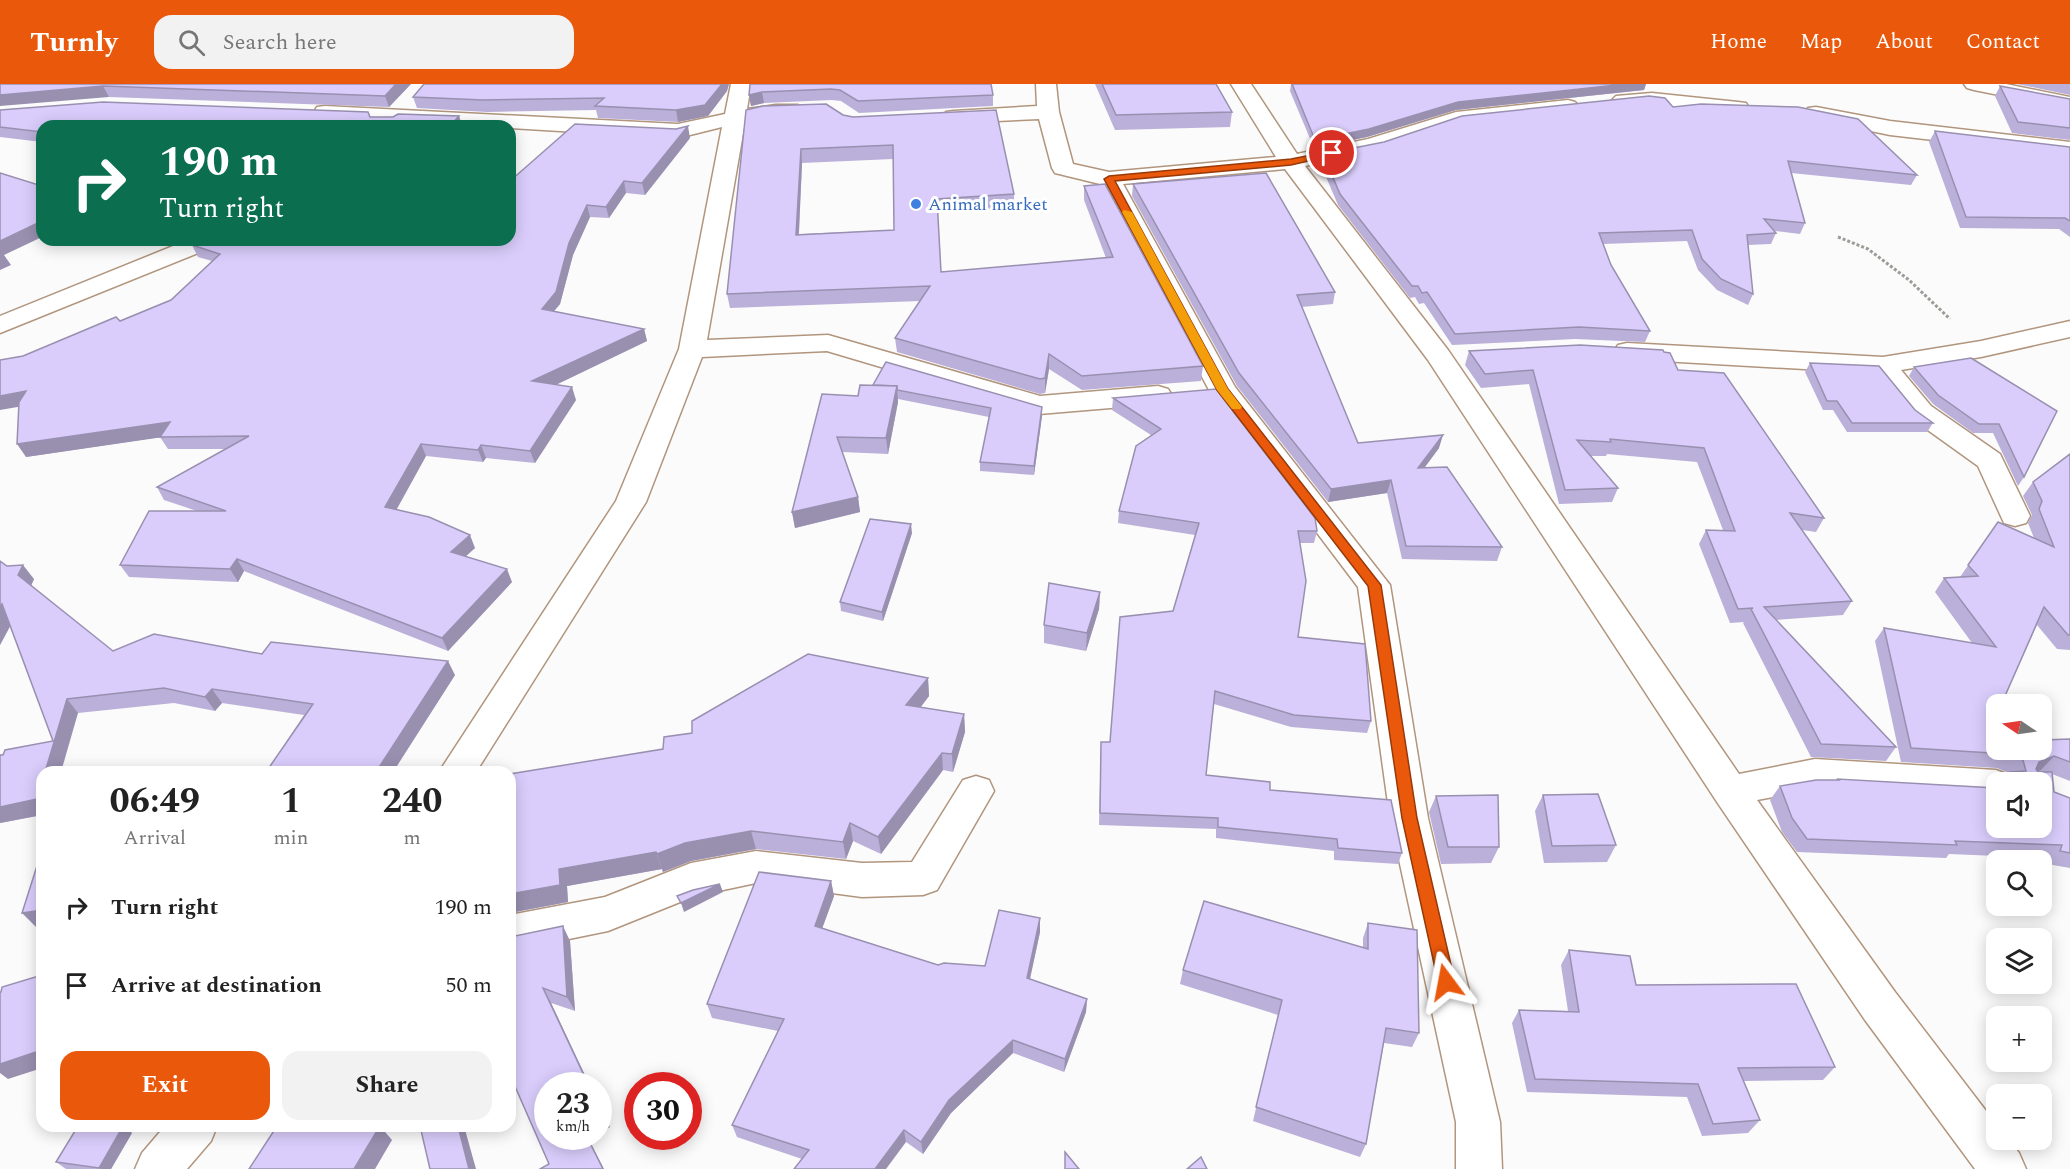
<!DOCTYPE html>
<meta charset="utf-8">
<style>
:root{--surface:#fff;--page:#f2f2f2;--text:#222;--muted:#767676;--accent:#ea580c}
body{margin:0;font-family:Spectral,serif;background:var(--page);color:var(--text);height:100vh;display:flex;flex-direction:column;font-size:22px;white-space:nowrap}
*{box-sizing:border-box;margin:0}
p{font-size:20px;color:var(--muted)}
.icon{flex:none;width:33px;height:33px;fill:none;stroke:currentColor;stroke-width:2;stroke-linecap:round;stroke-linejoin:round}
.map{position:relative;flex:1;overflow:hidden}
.details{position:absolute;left:36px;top:682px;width:480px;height:366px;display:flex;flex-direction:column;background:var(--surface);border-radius:18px;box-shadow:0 3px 15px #0003}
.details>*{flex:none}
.hud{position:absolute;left:36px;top:36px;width:480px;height:126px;border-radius:18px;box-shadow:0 3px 15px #0003;background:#0b6e4f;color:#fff;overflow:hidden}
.needle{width:39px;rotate:283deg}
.tools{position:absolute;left:1986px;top:610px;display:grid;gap:12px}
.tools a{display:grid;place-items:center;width:66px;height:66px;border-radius:12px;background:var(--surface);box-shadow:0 3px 15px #0003;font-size:30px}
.speed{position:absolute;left:534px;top:988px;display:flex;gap:12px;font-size:30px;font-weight:700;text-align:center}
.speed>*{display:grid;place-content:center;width:78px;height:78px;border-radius:50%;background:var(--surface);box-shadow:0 3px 15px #0003;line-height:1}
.speed small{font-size:15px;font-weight:400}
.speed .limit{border:9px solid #d22;background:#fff;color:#111}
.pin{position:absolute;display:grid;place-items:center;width:51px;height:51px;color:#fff;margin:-26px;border:3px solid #fff;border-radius:50%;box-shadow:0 2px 6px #0007}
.me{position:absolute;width:66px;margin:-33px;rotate:347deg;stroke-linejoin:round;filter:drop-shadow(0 0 4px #0008)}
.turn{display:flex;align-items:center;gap:21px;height:126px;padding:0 24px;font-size:27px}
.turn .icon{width:78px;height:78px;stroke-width:2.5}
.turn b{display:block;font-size:42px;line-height:51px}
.eta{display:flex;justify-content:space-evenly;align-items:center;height:102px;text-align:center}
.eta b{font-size:36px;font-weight:700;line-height:42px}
.action{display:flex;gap:12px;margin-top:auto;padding:12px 24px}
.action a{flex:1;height:69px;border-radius:18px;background:var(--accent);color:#fff;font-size:24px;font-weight:700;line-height:69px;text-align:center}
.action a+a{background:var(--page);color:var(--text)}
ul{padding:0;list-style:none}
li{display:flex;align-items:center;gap:18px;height:78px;padding:0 24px}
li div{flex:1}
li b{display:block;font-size:22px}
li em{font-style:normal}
header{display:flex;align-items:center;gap:36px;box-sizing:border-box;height:84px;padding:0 30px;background:var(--accent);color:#fff}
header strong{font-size:28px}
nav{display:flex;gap:33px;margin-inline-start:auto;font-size:21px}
.search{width:420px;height:54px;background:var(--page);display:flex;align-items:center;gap:15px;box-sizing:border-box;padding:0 21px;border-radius:18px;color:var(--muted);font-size:22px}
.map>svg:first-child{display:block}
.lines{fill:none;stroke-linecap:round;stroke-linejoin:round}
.minor-casing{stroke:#b1957d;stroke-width:3}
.path{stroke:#9e9a96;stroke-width:3;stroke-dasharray:3 2;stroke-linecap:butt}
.minor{fill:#fff;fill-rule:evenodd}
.wall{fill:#bbb0d9;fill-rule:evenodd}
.shaded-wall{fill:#9990b0}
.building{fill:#dacdfc;stroke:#9990b0;stroke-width:1.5;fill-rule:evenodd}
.route{fill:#ea580c;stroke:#983908;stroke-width:1.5}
.slow{fill:#f59e0b}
.shop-dot{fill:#3f7fe0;stroke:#fff;stroke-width:2}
.labels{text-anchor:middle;stroke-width:6;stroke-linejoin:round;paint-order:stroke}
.far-shop-label{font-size:18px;fill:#366cbe;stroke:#fff;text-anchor:start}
</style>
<header>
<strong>Turnly</strong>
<div class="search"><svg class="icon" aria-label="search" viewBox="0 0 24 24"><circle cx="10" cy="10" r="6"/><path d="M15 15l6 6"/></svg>Search here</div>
<nav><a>Home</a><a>Map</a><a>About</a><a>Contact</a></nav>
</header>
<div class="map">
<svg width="2070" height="1085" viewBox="0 0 2070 1085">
<rect width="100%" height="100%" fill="#fbfbfb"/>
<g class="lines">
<defs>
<g id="minor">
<path d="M731,0H751L747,25L776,21H798L801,26L798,31L745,38L707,256L828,251L1040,312L1158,302L1168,305L1172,311L1168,317L1158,320L1039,330L827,267L702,273L646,418L476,688H439L616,417L679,265L722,43L678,54L510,44V42H465L325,34L317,33L314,28L317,23L325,22L678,40L725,30Z"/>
<path d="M1036,0H1056L1059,28L1073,80L1109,88L1276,73L1231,0H1251L1297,70L1368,55L1456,28L1568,16L1575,18L1579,22L1575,26L1568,28L1459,40L1381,66L1305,82L1448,266L1739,690L1815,675L1996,686L2009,691L2013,699H1996V716L1815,705L1757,716L1895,908L1996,1040V1056H2009L2019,1069L2026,1085H1975L1865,936L1717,718L1428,276L1285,85L1123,100L1235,303L1390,501L1428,734L1500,1038L1502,1085H1456V1038L1390,734L1358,503L1209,306L1100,100L1055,89L1052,84L1039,35L954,39L946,38L943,33L946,28L954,27L1037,22Z"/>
<path d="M1964,0H2006L2070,13V25L1974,6L1967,4Z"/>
<path d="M1652,9L1738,18L1746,19L1749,24L1746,29C1717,36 1682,23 1653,22C1640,21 1628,23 1616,20L1612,16L1616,12Z"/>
<path d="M1816,23L1890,37L2070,58V72L1890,51L1808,34L1805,29L1808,24Z"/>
<path d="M188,156H221L218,161L0,249V232Z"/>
<path d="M2070,237V253L1981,273L1901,286L1931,322L2000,370L2030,432L2026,439L2015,442L2004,439L1978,382L1911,334L1875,289L1627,275L1618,273L1614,267L1618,261L1627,259L1883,273L1981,257Z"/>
<path d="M976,692L989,696L994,707L937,806L923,811L862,813L756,799L695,812L608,847L510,867V831L605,813L691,779L756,767L862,779L912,778L963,696Z"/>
<path d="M165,1042H217L211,1057L187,1085H135L142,1069Z"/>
</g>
</defs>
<!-- minor casing -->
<use href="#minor" class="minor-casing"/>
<!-- path -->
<path class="path" d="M1838,153L1868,165L1909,196L1950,235"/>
<!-- minor -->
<use href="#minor" class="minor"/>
</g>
<!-- wall -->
<g class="wall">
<path d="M0,0H411L389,23L109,13Z"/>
<path d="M424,0H729L727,7L708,32L678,38L598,34L596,26L487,28L417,24L413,13Z"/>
<path d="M750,0L993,11V22L859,29L841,17L832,16L764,19L751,22L749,11Z"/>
<path d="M1095,0H1216L1232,28L1230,43L1115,46Z"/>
<path d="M1291,0H1646L1644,6L1456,26L1367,53L1314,64L1290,7Z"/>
<path d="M2017,0H2070V11Z"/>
<path d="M2000,2L2070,15V56L2012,49L1995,12Z"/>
<path d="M1673,23L1917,91L1911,101L1791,89L1805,139L1800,150L1775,147L1776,149L1771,160L1748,161L1753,210L1748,221L1717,206L1698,186L1687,157L1603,160L1611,181L1650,247L1645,258L1575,255L1452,261L1424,219L1419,220L1415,213L1410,214L1338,121L1321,81L1323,70Z"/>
<path d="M0,26L370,33L459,32L462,42H42V58L0,53Z"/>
<path d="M746,26L843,31L1014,110V124L938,129L941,188L1106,174L1084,116V102L1203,282L1201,297L1082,306L1049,285L1045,309L1040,310L897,268L895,254L920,217L730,224L727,210ZM893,75L894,146L799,150L802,79Z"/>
<path d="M1935,47L2070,63V153L2059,145L1960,144L1929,58Z"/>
<path d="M690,54L645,111L626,109L609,134L590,133L573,171L560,220L554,227L644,245L647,257L555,301L576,316L535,379L486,374L483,378L426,372L397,425L475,464L465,473L512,498L448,567L244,487L238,498L129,493L120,481L197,427L164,416L157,403L226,365H168L160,353L26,373L23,272L120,237L171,216L212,177L198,173L192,161L510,156Z"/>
<path d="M1133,100L1335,208L1333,220L1302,223L1358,359L1439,364L1424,384L1502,463L1497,477L1402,475L1387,409L1328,418L1237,302L1132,112Z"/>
<path d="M1469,267L1678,286L1824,434L1816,448L1802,446L1852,517L1843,531L1776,536L1896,663L1886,677L1811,673L1743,539L1744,538L1730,539L1699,460L1706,446H1723L1697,378L1607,370L1606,372H1590L1618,404L1612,418L1559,420L1529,300L1481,304L1465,281Z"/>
<path d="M1971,274L2024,393L2018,402L1993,349H1973L1933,320L1909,292L1914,283Z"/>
<path d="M1810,279L1915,326L1933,339L1927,348H1847L1833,326H1823L1805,288Z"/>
<path d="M860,301L1042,323V332L1034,391L980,387V378L989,333L898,315V318L888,370L842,368L858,413L860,428L795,444L792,428L858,312Z"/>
<path d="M1216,305L1317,447L1314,459H1300L1298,553L1371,637L1367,649L1291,643L1214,620L1206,691L1270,706L1402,769L1398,780L1334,776V767L1216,754V745L1099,741L1101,658H1110L1173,527L1195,451L1118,439L1119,427L1151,351L1112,326L1113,314Z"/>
<path d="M2070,370V566L2057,565L2037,541L1990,647L1996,666L2070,655V697L2052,690L2054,708L2070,714V784L2047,780L2049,774L1949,770L1946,774L1797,768L1782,748L1770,716L1780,702L1837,696L1838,695L1996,744L2042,699H2000L2009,689L1997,684L1901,678L1875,557L1884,544L1972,559L1935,508L1944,494L1960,493L1998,438L2034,454L2028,439L2032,431L2023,412L2033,398Z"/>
<path d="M912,449L883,537L841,527L840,518Z"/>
<path d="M0,477L7,482L34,495L31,502L113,567L262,570L455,591L393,688H266L304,631L222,619L215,627L174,619L78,629L42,688V731L0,739V671L53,657L10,542L0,561Z"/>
<path d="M1100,508L1099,525L1086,567L1044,559V541Z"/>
<path d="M928,594L929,612L921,623L964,630L965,648L953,688L943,686L881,770L853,757L846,775L756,765L691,777L663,788L662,785L567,802L568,818L515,828L510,818V690L663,665L692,649Z"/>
<path d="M1543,711L1616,761L1607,778L1544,779L1535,727Z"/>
<path d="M1436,712L1499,763L1491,779L1441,780L1429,728Z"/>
<path d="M831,797L834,812L822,844L938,881L985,882L1040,834V848L1030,895L1087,915L1086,928L1064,988L1013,969L951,1029L923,1070L906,1058L802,1075L737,1053L732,1041L778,947L712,934L707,920Z"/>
<path d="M1368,839L1419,949L1412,963L1384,959L1366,1060L1360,1073L1253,1037L1278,931L1180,900L1183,886L1363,864V854Z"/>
<path d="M510,853L570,857L575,927L551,919L590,1002H548L589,1056L549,1080Z"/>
<path d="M1569,866L1636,901L1835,983L1823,996L1744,997L1760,1036L1748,1049L1702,1052L1687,1013L1527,1008L1512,939L1519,926L1568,927L1561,881Z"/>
<path d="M132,1049L111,1085H66L56,1078Z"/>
</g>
<!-- shaded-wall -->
<g class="shaded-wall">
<path d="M396,0H411L389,23L385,12Z"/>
<path d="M722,0H729L727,7L708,32L678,38L676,26Z"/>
<path d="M1626,0H1646L1644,6L1456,26L1367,53L1314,64L1315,56L1458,18Z"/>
<path d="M103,2L109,13L0,22V11Z"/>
<path d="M762,8L764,19L751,22L749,11Z"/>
<path d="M459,32L462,42H450Z"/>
<path d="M688,42L690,54L645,111L642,99Z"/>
<path d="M801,65L802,79L798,165L796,151Z"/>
<path d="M624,97L626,109L609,134L606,123Z"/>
<path d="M587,121L590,133L573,171L560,220L546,237L542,225L569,159Z"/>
<path d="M42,137V153L4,171L11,181L0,186V157Z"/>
<path d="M644,245L647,257L537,310L532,297Z"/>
<path d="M1049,270V285L1045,309V294Z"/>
<path d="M897,302L898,318L888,370L886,354Z"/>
<path d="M572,303L576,316L535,379L530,367Z"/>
<path d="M26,307L35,320L0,326V312Z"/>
<path d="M1042,323V332L1034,391V382Z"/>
<path d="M170,338L177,351L26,373L17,360Z"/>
<path d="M1443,351L1439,364L1414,398L1418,384Z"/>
<path d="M421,360L426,372L391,435L385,423Z"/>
<path d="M481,361L486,374L483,378L478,366Z"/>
<path d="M1391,396L1387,409L1328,418L1331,405Z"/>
<path d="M858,413L860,428L795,444L792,428Z"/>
<path d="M911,440L912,449L883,537L882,528Z"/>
<path d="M470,451L475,464L456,481L451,468Z"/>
<path d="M237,475L244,487L238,498L230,485Z"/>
<path d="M23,481L34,495L29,506L18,491Z"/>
<path d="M507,485L512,498L448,567L442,554Z"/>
<path d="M1100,508L1099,525L1086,567L1087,549Z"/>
<path d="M2,520L14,535L0,561V524Z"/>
<path d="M448,577L455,591L393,688H376Z"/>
<path d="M928,594L929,612L908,639L906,621Z"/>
<path d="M212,605L222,619L215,627L205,613Z"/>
<path d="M67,615L78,629L61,688H45Z"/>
<path d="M964,630L965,648L953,688L952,670Z"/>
<path d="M942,669L943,686L881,770L878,753Z"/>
<path d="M2054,672L2041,686L2027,691L2039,678Z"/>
<path d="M42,698V731L0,739V719Z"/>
<path d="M850,739L853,757L846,775L843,758Z"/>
<path d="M751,747L756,765L691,777L663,788L657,770L685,759Z"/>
<path d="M656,768L662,785L567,802L568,818L515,828L510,818V803L559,785Z"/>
<path d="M831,797L834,812L818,856L815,842Z"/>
<path d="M720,800L723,808L684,828L681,819Z"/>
<path d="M42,826V842L36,843L22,829Z"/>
<path d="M1040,834V848L1027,908V894Z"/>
<path d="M563,842L570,857L575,927L567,913Z"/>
<path d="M543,904L551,919L590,1002H589Z"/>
<path d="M1087,915L1086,928L1064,988L1065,975Z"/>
<path d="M1013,956V969L951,1029L923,1070L921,1058L949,1016Z"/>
<path d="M42,966V984L8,995L0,989V980Z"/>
<path d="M598,1019L610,1043L598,1050Z"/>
<path d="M123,1042H125L132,1049L111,1085H101L99,1084Z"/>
<path d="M380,1042L392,1056L375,1085H354Z"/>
<path d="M458,1042H464L476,1085H469Z"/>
<path d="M904,1046L906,1058L886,1085H875Z"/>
<path d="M587,1053H594L589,1056L604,1085H603Z"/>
</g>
<!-- building -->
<g class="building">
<path d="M0,0H396L385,12L103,2L0,11Z"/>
<path d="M424,0H722L705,21L676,26L595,22L604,14L483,16L413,13Z"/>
<path d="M750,0H991L993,11L858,17L840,6L831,5L762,8L749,11Z"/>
<path d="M1102,0H1216L1232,28L1116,31Z"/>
<path d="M1292,0H1626L1458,18L1369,45L1315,56Z"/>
<path d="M2000,2L2070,15V44L2018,38Z"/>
<path d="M1649,12L1665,14L1673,23L1701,20L1798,23L1858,35L1917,91L1788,77L1805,139L1764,135L1776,149L1747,151L1753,210L1721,195L1702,175L1692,146L1599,149L1611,181L1650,247L1579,243L1455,250L1427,208L1422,209L1418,202H1412L1340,110L1323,70L1384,58L1462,32Z"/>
<path d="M103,18L368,28L370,33H393L398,30L459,32L450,42H42V48L0,43V26Z"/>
<path d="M826,20L843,31L853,33L996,26L1014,110L937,115L941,188L1113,173L1084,102L1105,100L1203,282L1082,292L1049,270L1045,294L1040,295L895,254L930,202L727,210L746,26L763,22ZM893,61L894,146L796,151L801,65Z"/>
<path d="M575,40L676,45L688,42L642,99L624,97L606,123L587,121L569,159L556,208L542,225L644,245L532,297L572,303L530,367L481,361L478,366L421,360L385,423L429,433L470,451L451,468L507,485L442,554L237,475L230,485L120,481L149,427H226L157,403L249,352L160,353L170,338L17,360L19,318L26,307L0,312V276L23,272L116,233L120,237L171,216L220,170L192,161L202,156H510V97Z"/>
<path d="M1935,47L2070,63V137L2065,134L1966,133Z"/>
<path d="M0,89L42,102V137L0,157Z"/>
<path d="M1266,89L1335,208L1297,211L1358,359L1443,351L1418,384L1447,383L1502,463L1406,462L1391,396L1331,405L1239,289L1133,100Z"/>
<path d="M1580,261L1663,266L1664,268L1670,269L1678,286L1724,289L1824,434L1790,429L1852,517L1764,523L1896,663L1821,660L1751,525L1753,524L1738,525L1706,446L1735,447L1704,364L1610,355L1611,358L1577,356L1618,404L1565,406L1533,286L1485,290L1469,267Z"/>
<path d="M1971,274L2057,327L2024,393L1999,340H1979L1938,311L1914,283Z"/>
<path d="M886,278L1042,323L1034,382L980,378L991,324L897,306V302L873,301Z"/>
<path d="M1810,279L1879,282L1915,326L1933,339H1852L1837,317H1827Z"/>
<path d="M860,301L897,302L886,354L837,353L858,413L792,428L822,310L858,312Z"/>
<path d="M1216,305L1315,434L1317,447H1298L1306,497L1298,553L1365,560L1371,637L1294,631L1215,607L1206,691L1270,698V706L1391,716L1402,769L1338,764L1337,755L1218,743V734L1100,729L1101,658H1110L1120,533L1173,527L1199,439L1119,427L1136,362L1161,345L1113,314Z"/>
<path d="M2070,370V551H2068L2044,523L2001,621H1996V632L1990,647H1996V666H2042V656L2070,655V678L2054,672L2039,678L2036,685L2038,688H2052L2054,708L2070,714V769L2060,767L2062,761L1955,757L1957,761L1807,755L1792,734L1780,702L1816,696H1839L1838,695L1996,704V744H2042V699H2010V688L2026,687L2023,676L2008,670L1911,664L1884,544L1996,563L1944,494L1978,492L1968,481L1998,438L2054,463L2039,425L2042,417L2033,398Z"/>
<path d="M870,435L911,440L882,528L840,518Z"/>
<path d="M0,477L7,482L23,481L18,491L113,567L154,550L262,570L271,558L448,577L376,688H266L313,620L212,605L205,613L164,604L67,615L45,688H42V698L37,715L0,723V671H3L5,666L53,657L2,520L0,524Z"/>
<path d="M1049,499L1100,508L1087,549L1044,541Z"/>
<path d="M808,570L928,594L906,621L964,630L952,670L942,669L878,753L850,739L843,758L751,747L685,759L657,770L656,768L559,785L560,801L510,810V690L663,665L664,653L692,649V637Z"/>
<path d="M1598,710L1616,761L1552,762L1543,711Z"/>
<path d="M1498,711L1499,763H1448L1436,712Z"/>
<path d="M42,766V826L22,829Z"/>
<path d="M759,788L831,797L815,842L938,881L944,879L985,882L999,826L1040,834L1027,894L1087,915L1065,975L1013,956L949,1016L921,1058L904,1046L875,1085H794L809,1066L732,1041L784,935L707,920Z"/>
<path d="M720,800L681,819L677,812L693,806Z"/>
<path d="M1204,817L1368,865V839L1417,846L1419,949L1386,944L1366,1060L1256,1023L1282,916L1183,886Z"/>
<path d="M563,842L567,913L543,904L589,1002H548V1053H587L603,1085H540L549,1080L510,991V853Z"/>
<path d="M1569,866L1630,872L1636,901L1796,900L1835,983L1738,984L1760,1036L1713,1040L1698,1000L1535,995L1519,926L1579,928Z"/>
<path d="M42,891V966L0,980V908H1L2,903Z"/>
<path d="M598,1021L603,1030L598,1033Z"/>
<path d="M78,1042H123L99,1084L56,1078Z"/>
<path d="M277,1042H380L354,1085H249Z"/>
<path d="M420,1042H458L469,1085H430Z"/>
<path d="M1065,1068L1079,1085H1065Z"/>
<path d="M1201,1073L1207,1085H1187Z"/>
</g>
<!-- route -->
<path class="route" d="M1332,67H1335V71L1291,81L1115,97L1228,305L1381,501L1417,734L1455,898L1452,903L1446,905L1440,903L1438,898L1402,734L1368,502L1217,306L1104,95L1109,92L1291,75Z"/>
<!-- slow -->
<path class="slow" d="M1124,126L1132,128L1228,305L1242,323L1240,325H1232L1217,306L1122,128Z"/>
<!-- markers -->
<circle class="shop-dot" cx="916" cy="120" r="6"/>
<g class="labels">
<!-- far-shop labels -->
<g class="far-shop-label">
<text x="928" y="126">Animal market</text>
</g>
</g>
</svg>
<div class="tools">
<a><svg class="needle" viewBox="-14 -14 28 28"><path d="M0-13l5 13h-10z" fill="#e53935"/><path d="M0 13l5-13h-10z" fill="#767676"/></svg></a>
<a><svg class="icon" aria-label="sound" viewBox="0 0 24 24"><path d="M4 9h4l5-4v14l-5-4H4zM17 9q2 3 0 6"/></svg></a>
<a><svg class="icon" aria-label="search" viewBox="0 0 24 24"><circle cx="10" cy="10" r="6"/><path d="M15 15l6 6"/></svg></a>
<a><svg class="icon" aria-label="layers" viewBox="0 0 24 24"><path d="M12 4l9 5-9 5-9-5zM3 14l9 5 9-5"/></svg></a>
<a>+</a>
<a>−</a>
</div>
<div class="speed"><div>23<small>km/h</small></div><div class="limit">30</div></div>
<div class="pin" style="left:1332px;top:69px;background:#d93025"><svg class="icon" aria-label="arrive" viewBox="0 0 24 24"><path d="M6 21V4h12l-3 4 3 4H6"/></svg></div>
<svg class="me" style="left:1446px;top:898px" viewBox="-20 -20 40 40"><path d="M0-17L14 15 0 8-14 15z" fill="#ea580c" stroke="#fff" stroke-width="4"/></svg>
<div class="hud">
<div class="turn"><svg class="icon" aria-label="right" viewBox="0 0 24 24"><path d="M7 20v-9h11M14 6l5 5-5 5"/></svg><div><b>190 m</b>Turn right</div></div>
</div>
<section class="details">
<div class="eta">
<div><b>06:49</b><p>Arrival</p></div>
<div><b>1</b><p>min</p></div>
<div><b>240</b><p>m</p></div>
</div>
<ul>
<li><svg class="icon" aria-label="right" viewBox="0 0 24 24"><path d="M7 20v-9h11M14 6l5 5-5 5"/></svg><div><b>Turn right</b></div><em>190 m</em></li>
<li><svg class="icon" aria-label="arrive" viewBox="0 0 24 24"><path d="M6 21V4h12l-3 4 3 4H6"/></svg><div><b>Arrive at destination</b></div><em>50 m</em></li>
</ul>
<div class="action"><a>Exit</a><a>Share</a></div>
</section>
</div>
